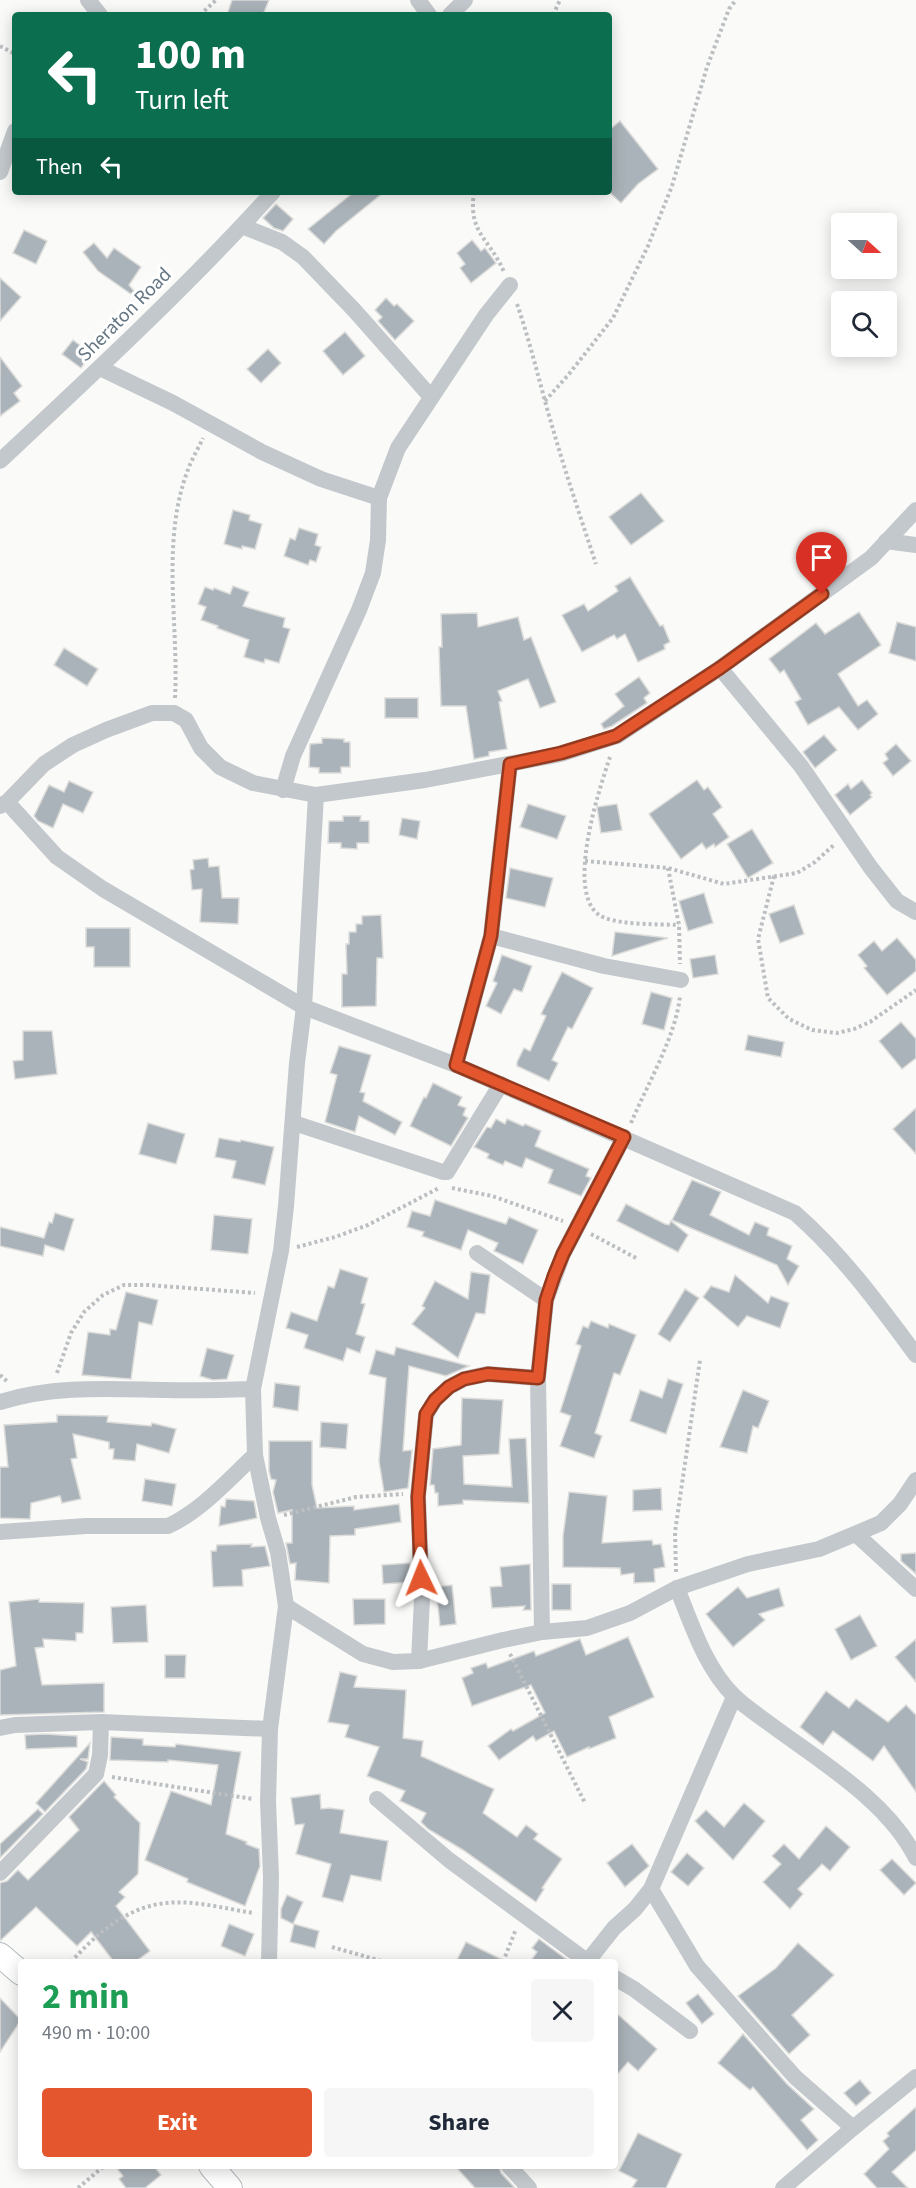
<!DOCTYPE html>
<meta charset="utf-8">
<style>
:root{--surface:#fff;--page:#f6f6f7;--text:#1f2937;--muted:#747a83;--accent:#e4572e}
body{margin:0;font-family:"Source Sans 3",sans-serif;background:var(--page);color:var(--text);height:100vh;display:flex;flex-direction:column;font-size:22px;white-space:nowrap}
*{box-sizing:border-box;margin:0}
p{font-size:20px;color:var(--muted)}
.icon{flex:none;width:33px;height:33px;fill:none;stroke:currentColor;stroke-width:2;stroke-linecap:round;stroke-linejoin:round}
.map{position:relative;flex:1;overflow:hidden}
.details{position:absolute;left:18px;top:1959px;width:600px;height:210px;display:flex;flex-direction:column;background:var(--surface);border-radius:6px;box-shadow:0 3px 15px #0003}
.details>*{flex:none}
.banner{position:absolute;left:12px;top:12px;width:600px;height:183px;border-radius:6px;box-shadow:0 3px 15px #0003;background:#0b6e4f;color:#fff;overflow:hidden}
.needle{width:39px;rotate:111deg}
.controls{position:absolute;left:831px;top:213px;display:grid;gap:12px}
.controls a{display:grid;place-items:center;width:66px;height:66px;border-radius:6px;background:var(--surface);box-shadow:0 3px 15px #0003;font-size:30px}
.pin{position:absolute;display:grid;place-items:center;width:51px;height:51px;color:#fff;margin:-62px -26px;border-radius:50% 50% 50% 0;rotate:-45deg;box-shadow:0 0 6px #0007}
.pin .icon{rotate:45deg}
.me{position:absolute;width:66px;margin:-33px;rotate:358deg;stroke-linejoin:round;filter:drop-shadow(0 0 4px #0008)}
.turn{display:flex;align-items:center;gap:21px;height:126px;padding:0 24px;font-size:27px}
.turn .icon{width:78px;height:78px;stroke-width:2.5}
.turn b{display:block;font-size:42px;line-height:51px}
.then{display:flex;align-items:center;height:57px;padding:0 24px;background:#0003;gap:12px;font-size:22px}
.round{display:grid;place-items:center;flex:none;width:63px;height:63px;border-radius:6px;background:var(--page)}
.head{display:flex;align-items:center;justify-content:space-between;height:102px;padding:0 24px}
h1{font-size:36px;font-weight:700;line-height:45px;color:#1e9e55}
.action{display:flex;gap:12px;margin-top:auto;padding:12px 24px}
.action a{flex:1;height:69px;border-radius:6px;background:var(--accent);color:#fff;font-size:24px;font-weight:700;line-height:69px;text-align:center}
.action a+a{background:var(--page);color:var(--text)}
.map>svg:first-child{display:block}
.building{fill:#aab3b9;stroke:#dcdcda;stroke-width:1.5}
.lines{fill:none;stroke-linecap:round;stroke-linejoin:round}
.secondary-casing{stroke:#b3babf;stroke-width:26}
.path{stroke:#bbbfc2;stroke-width:4;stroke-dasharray:3 3;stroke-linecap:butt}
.street{stroke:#c3c8cc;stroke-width:16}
.secondary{stroke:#fff;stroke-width:24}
.route-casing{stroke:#94391e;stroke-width:15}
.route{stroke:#e4572e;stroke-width:10}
.labels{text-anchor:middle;stroke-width:6;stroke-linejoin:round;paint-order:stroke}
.street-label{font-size:20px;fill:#657683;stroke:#fff}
</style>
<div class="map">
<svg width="916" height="2188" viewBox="0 0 916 2188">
<rect width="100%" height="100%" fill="#fafaf8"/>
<!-- building -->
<g class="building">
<path d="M232,0H269L263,15H227Z"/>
<path d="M620,121L658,169L638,184L621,203L609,192V130Z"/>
<path d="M354,192H384L336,231L324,244L308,229Z"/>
<path d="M276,204L293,219L283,231L274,228L263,218Z"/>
<path d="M24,230L47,241L36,264L13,253Z"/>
<path d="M472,240L481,251L485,248L496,263L471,283L460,268L465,264L457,253Z"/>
<path d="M94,243L107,258L114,248L141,267L129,285L134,291L131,294L98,271L83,252Z"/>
<path d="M0,278L21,297L0,321Z"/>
<path d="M386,298L394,306L397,304L414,321L395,340L378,321L382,317L375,310Z"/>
<path d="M345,332L365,356L343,375L323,351Z"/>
<path d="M73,340L91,354L81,368L62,354Z"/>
<path d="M268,349L281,363L261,383L247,369Z"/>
<path d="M0,357L22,386L14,393L20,401L0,416Z"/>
<path d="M641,493L664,521L631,545L609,517Z"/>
<path d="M233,510L250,515L249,520L262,524L255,549L242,546V549L224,544Z"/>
<path d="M299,528L318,534L315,545L321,547L316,562L310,560L308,565L284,556L290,538L295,540Z"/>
<path d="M630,577L660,626L663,625L670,642L664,645L665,649L638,662L625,634L617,639L614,635L582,652L562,615L584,604L588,611L618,591L615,586Z"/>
<path d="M233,586L249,592L243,606L285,618L283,627L290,629L279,663L265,659L264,663L244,657L249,640L217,628L218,626L201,620L206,607L198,604L205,587L213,590L214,588L230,594Z"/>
<path d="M859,612L881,645L838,674L858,706L867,700L878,714L858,730L839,707L808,725L795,702L801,699L784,670L780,673L769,659L816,623L825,634Z"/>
<path d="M477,613L478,627L518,617L524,640L531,637L556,702L540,708L528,679L498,691L502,701L499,702L507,749L489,752V756L474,759L466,706H441L439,647H442L441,614Z"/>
<path d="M897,622L916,627V661L889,653Z"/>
<path d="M64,648L98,669L87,686L54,665Z"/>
<path d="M639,677L650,693L644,698L647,703L612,726L604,729L601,724L624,706L615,694Z"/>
<rect x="385" y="698" width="33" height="20"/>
<path d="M824,735L837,750L815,768L803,752Z"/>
<path d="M322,738L344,739V742H350V767H341V773H319V768L309,767L310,744L322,743Z"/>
<path d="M896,744L911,761L893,776L883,763L888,759L885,754Z"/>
<path d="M697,780L704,790L708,787L722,807L713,814L729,837L715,847L714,844L706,849L702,843L681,859L649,814Z"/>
<path d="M862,780L872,793L870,795L872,797L850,815L835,795L848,784L851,789Z"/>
<path d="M69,781L93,792L83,813L63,804L53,828L38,821L34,816L49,785L64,792Z"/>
<path d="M528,804L566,816L557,839L520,827Z"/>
<path d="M617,804L622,830L601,833L597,807Z"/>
<path d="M343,816H361L360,821H369V843H357V849L341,848V843H328L329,821H343Z"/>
<path d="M402,818L420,821L417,839L399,835Z"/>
<path d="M752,829L773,863L748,878L727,844Z"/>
<path d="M208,858L209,867L219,866L222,898H239L238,924L200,922L202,889L192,890L190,870L194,869L193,860Z"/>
<path d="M510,868L553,878L545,907L506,898Z"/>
<path d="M704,893L713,923L688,931L679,901Z"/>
<path d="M794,905L804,934L780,943L769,914Z"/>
<path d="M381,915L383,958H377L376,1006L342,1007V974H347L346,944H349V932H356V924H362V916Z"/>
<path d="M86,928H130V967H94V947H86Z"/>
<path d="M615,932L668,938L612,956Z"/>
<path d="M897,938L916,960V971L887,995L864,968L867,966L858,955L874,941L882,951Z"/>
<path d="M502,955L532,966L522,992L514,989L501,1014L486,1006L497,983L493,981Z"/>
<path d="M715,955L718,974L693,978L690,959Z"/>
<path d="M562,972L593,988L572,1029L568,1027L552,1060L558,1063L549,1081L517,1066V1062L524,1048L530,1051L546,1016L541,1014Z"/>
<path d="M651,992L672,998L664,1030L642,1024Z"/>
<path d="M901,1022L916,1039V1058L902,1069L879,1041Z"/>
<path d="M23,1031H52L57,1074L15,1079L13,1061L23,1060Z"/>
<path d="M748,1035L784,1042L781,1057L745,1050Z"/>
<path d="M339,1046L371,1055L360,1092L365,1093L363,1101L402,1122L395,1135L359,1116L355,1132L325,1122L337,1075L330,1073Z"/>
<path d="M433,1083L462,1097L458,1105L466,1108L463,1115L468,1118L451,1146L410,1126L424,1097L426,1098Z"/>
<path d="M916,1108V1154L893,1129Z"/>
<path d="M496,1119L505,1124L507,1119L523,1126L525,1124L541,1131L535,1146L589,1169L586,1176L591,1178L581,1196L548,1183L553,1170L526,1158L522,1168L505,1161L503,1165L487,1158L489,1154L474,1147L487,1127L491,1128Z"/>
<path d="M148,1123L185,1134L176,1164L139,1154Z"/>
<path d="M219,1138L240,1142L241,1140L274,1147L265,1185L232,1178L236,1161L215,1157Z"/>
<path d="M692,1180L721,1192L710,1215L749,1235L755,1222L769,1228L767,1235L792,1246L787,1259L799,1266L788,1285L777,1265L672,1220Z"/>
<path d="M435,1200L506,1224L509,1217L538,1230L523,1264L494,1251L498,1243L468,1230L461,1250L422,1236L424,1232L407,1227L412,1211L430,1216Z"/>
<path d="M626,1204L665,1224L669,1225L671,1221L688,1235L678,1252L617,1221Z"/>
<path d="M55,1213L74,1219L64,1251L45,1245L43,1256L0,1246V1227L44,1238L49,1222L52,1223Z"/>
<path d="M214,1215L252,1219L248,1254L211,1250Z"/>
<path d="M340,1269L368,1278L361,1303L365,1304L356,1334L365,1337L360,1353L347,1348L343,1361L304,1348L308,1335L286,1328L291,1312L317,1321L328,1286L334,1288Z"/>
<path d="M471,1272L490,1275L485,1314L476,1313L458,1358L412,1324L425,1308L422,1306L435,1281L468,1299Z"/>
<path d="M735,1275L768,1303L771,1296L789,1303L780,1328L747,1316L738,1327L703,1297L711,1286L729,1292Z"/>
<path d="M685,1289L699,1298L670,1342L658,1334Z"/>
<path d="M126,1292L158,1300L152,1325L139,1322L131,1379L82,1375L88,1332L110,1335V1329L116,1330Z"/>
<path d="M591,1321L608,1328L609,1324L636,1335L620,1375L614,1373L595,1433L602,1436L594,1458L560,1446L571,1416L560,1412L581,1346L576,1344L583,1326L588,1328Z"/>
<path d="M396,1347L469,1366L446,1376L409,1366L403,1451L412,1450L408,1488L384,1492L379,1461L386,1378L369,1374L376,1350L394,1355Z"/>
<path d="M207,1348L234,1355L227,1379L213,1380L200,1376Z"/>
<path d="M668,1379L683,1384L666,1434L630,1421L640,1390L662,1398Z"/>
<path d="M275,1383L300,1386L298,1411L273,1407Z"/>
<path d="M743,1390L769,1401L758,1428L753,1426L747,1453L720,1447Z"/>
<path d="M462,1398L503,1400L499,1454L463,1456L464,1484L512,1487L509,1439L526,1438L529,1503L463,1500V1504L438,1506V1493H435L434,1485H430L433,1449L461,1445Z"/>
<path d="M57,1415L108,1416L107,1422L151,1426L152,1423L176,1429L169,1453L137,1444L135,1461L113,1459L114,1449H109V1442L73,1434L77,1458L71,1459L81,1499L62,1503L60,1496L31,1503L30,1519L0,1518V1467H8L4,1425L57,1422Z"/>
<path d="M321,1422L348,1424L346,1449L320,1447Z"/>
<path d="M269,1441H312V1485L317,1508L354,1506V1510L399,1504L401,1522L355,1529V1535L330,1536L329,1583L295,1580L296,1563L290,1564L286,1543H292V1510L278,1513L273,1492L276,1480L271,1479L269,1471Z"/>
<path d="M145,1479L176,1484L172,1506L142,1501Z"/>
<path d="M661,1488L662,1510L633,1511V1490Z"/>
<path d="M569,1492L607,1496L602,1543L652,1540L653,1545L661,1544L665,1567L654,1569L655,1582L634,1583V1573L621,1575L620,1568L563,1567V1536Z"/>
<path d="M226,1499L254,1501L257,1518L219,1526L221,1506L225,1507Z"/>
<path d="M252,1544L251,1547L265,1546L270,1566L242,1570L243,1586L213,1587L211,1551H216L217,1545Z"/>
<path d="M916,1553V1574L901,1561V1554Z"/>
<path d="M410,1563L411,1582L383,1584L382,1565Z"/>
<path d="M530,1564L531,1610H523L525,1606L492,1608L490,1587L502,1586L500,1567Z"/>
<rect x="552" y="1584" width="19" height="26"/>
<path d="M452,1585L456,1624L440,1626L436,1587Z"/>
<path d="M738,1587L747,1598L779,1588L784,1606L759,1614L765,1620L733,1647L706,1614Z"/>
<path d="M39,1599V1602L84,1603L83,1633H76V1641L43,1639L44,1647L35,1648L42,1685L104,1683V1712L0,1715V1670L16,1666L9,1602Z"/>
<path d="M353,1599H385V1624L354,1625Z"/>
<path d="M146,1605L148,1642L113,1643L111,1607Z"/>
<path d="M860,1615L877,1646L851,1660L835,1629Z"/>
<path d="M628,1637L654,1697L609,1717L616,1738L589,1749V1747L567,1757L554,1731L536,1741L533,1736L499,1760L488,1746L511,1729L513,1731L545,1713L531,1685L472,1706L462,1678L473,1673L471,1668L486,1663L488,1668L534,1651L536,1656L580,1639L586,1655Z"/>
<path d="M916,1639V1682L895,1657Z"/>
<path d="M165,1655H186L185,1678H165Z"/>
<path d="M340,1672L357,1676L354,1687L406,1690L403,1738L423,1741L421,1756L494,1789L483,1813L517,1837L526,1825L538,1834L534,1839L562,1859L542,1888L544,1889L536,1902L463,1850L428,1829L421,1822L426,1813L400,1801L405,1791L367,1776L379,1747L345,1737L349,1725L328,1722Z"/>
<path d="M826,1691L849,1708L856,1699L888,1722L906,1705L916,1715V1792L884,1746L873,1761L833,1731L823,1745L800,1727Z"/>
<path d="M45,1734L77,1736V1747L26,1749L25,1735Z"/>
<path d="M111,1737L143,1739V1745L175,1747L176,1744L241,1752L226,1834L247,1842L246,1844L259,1849L260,1866L245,1906L187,1882L188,1879L145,1860L171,1791L211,1805L218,1765L168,1760V1762L110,1760Z"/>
<path d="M90,1743L88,1759H80L88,1762L86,1769L45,1812L36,1803Z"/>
<path d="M104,1781L116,1795L114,1797L140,1823L138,1874L119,1892L125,1897L116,1906L150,1951L135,1962H114L91,1932L77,1946L36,1907L0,1941V1883L7,1881L18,1870L28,1880L79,1830L69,1817Z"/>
<path d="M320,1794L321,1809L329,1808L344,1810L340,1833L388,1841L381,1881L351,1875L343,1902L322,1897L331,1864L296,1854L304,1824L295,1825L291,1798Z"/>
<path d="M744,1803L765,1821L733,1860L695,1821L706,1810L724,1827Z"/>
<path d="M38,1809L43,1814L0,1858V1844Z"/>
<path d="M826,1826L850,1847L830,1871L822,1864L798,1889L803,1894L790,1909L763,1882L781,1864L772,1856L784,1844L799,1859Z"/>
<path d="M632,1844L649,1866L625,1887L607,1863Z"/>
<path d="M687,1853L704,1868L688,1886L671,1872Z"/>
<path d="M892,1859L916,1883L904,1895L880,1870Z"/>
<path d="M287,1895L303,1902L293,1924L281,1918V1909Z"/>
<path d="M229,1924L254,1934L245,1956L221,1946Z"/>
<path d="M294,1924L319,1931L315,1948L290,1942Z"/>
<path d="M539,1939L570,1962H530L537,1952L532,1948Z"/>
<path d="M466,1942L507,1962H456Z"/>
<path d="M798,1943L834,1975L792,2015L810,2035L789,2054L738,1996L776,1968Z"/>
<path d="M698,1994L714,2014L702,2024L686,2003Z"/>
<path d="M0,1998L21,2020L0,2052Z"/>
<path d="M615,2012L657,2049L638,2071L628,2062L615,2077Z"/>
<path d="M743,2034L787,2084L814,2109L801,2120L818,2140L807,2150L753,2087L750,2090L718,2063Z"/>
<path d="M860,2080L871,2093L856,2106L844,2093Z"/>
<path d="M916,2107V2150L892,2172L908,2188H877L864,2174L889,2149L883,2141L889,2136L887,2133Z"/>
<path d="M638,2133L682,2154L666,2188H632L637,2180L619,2171Z"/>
<path d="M115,2166H154L161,2175L145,2188H126L119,2179L123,2176Z"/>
<path d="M455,2166H499L501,2173L515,2188H475Z"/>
</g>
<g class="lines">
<defs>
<g id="secondary">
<path d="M0,1955L21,1973"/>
<path d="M211,2166L230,2188"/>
</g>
</defs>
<!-- secondary casing -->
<use href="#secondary" class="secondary-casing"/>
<!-- path -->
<g class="path">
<path d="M200,15L216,0"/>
<path d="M553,15L560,0"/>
<path d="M0,46L15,54"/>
<path d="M474,192C468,234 489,237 504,272"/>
<path d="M517,304C528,336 536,368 545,401C560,456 578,510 596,564"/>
<path d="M545,401L569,374L613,318L648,246L672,186L707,67L729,9L736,0"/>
<path d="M175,698C179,622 160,540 189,467C193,457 199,447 203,438"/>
<path d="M610,757C600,787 561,902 605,918C625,925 656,924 679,925"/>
<path d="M585,861L668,868L724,884L797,873L815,862L835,844"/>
<path d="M668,868L679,925L680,964"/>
<path d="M774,876L758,939L768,998L789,1019L812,1030L837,1033L854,1029L870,1022L916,990"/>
<path d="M631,1123C647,1085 676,1036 680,996"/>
<path d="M452,1188L492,1196L563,1221"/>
<path d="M591,1234L636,1258"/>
<path d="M297,1247L335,1237L368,1225L439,1188"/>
<path d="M57,1373L71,1333L84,1312L103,1295L124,1285H148L255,1293"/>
<path d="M0,1375L9,1383"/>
<path d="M284,1515L356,1497L403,1494"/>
<path d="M676,1572L675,1532L700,1360"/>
<path d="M510,1654L585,1803"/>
<path d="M112,1777L253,1799"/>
<path d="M332,1947L385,1962"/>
<path d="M71,1962C96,1934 128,1906 167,1903C195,1900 226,1909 254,1913"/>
<path d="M503,1962L516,1929"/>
<path d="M78,2188L104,2166"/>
</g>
<!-- street -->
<g class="street">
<path d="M88,0L100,15"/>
<path d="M418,0L429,15"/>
<path d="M450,15L465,0"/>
<path d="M0,172L15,131"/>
<path d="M242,226L282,242L303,257L355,311L431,397"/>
<path d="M100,368L173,403L262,452L321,479L379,498"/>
<path d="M0,461C93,374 187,287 273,192"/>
<path d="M886,541L916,545"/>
<path d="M720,668L801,766L871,868L897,901L916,912"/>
<path d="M283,790L293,756L359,610L373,573L378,540L379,498L398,448L486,315L510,285"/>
<path d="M7,802L57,857L103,889L304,1007L456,1065L795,1213C842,1254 879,1305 916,1355"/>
<path d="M0,806L7,802L44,764L73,745L106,730L152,713H174L186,720L201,748L220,767L253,783L316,795L425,780L561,754L617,736L720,668L871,558L916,510"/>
<path d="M491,936L604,966L681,980"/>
<path d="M456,1065L491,936L510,764"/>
<path d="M294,1123L443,1172H447L501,1084"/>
<path d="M477,1253L546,1300"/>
<path d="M0,1402C54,1385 110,1389 165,1390C195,1391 224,1390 253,1389"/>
<path d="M0,1532L86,1526H168C201,1511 229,1479 255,1455"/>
<path d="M857,1535L916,1589"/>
<path d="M677,1588C692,1625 705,1667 734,1696C745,1707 761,1717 774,1727C823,1763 888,1802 916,1858"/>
<path d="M286,1606L363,1654L393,1662L419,1661L503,1640L542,1632L587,1628L630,1613L677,1588L748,1564L819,1549L881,1523L900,1504L916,1480"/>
<path d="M542,1632L538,1378L546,1300L563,1254L624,1137"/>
<path d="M419,1661L422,1599L418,1496L426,1415L435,1400L449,1387L464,1379L487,1374L538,1378"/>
<path d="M0,1728L15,1725L101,1722L270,1729"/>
<path d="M377,1799L449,1860L588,1962"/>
<path d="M0,1873L96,1774L100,1755L101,1722"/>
<path d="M651,1889L697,1966L795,2077L853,2128"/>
<path d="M269,1962L271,1877L268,1801L270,1729L286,1606L278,1552L268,1518L255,1455L253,1389L281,1251L286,1206L297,1063L304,1007L316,795"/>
<path d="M587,1962L614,1928L635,1909L651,1889L734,1697"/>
<path d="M615,1978L634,1989L690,2031"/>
<path d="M509,2166L529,2188"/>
<path d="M783,2188L853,2128L916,2077"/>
</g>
<!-- secondary -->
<use href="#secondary" class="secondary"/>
</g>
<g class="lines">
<defs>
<path id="route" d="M421,1578L418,1497L426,1414L435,1400L449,1387L464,1379L488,1374L538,1378L546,1300L554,1276L563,1254L624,1137L456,1065L491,936L510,764L561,753L616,736L720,668L822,594"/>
</defs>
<!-- route casing -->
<use href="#route" class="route-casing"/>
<!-- route -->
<use href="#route" class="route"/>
</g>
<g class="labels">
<!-- street labels -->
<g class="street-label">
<text transform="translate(124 314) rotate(-45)" y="7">Sheraton Road</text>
</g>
</g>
</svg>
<div class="controls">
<a><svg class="needle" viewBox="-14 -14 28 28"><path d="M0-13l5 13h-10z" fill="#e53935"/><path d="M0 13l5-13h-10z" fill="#747a83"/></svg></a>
<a><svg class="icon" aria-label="search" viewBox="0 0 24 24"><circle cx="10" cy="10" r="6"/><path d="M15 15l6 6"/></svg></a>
</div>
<div class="pin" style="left:822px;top:594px;background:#d93025"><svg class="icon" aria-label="arrive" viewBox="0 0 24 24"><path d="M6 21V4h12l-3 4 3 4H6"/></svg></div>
<svg class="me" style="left:421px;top:1578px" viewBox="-20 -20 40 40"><path d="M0-17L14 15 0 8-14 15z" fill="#e4572e" stroke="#fff" stroke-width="4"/></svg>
<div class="banner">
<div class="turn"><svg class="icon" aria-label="left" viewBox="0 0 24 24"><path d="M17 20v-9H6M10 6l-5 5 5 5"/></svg><div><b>100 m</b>Turn left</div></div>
<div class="then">Then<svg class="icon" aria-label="left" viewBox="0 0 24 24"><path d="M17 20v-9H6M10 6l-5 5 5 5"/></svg></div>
</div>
<section class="details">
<div class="head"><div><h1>2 min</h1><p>490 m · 10:00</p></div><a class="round"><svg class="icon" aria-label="close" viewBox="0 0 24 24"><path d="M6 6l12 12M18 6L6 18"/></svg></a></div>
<div class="action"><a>Exit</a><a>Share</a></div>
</section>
</div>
